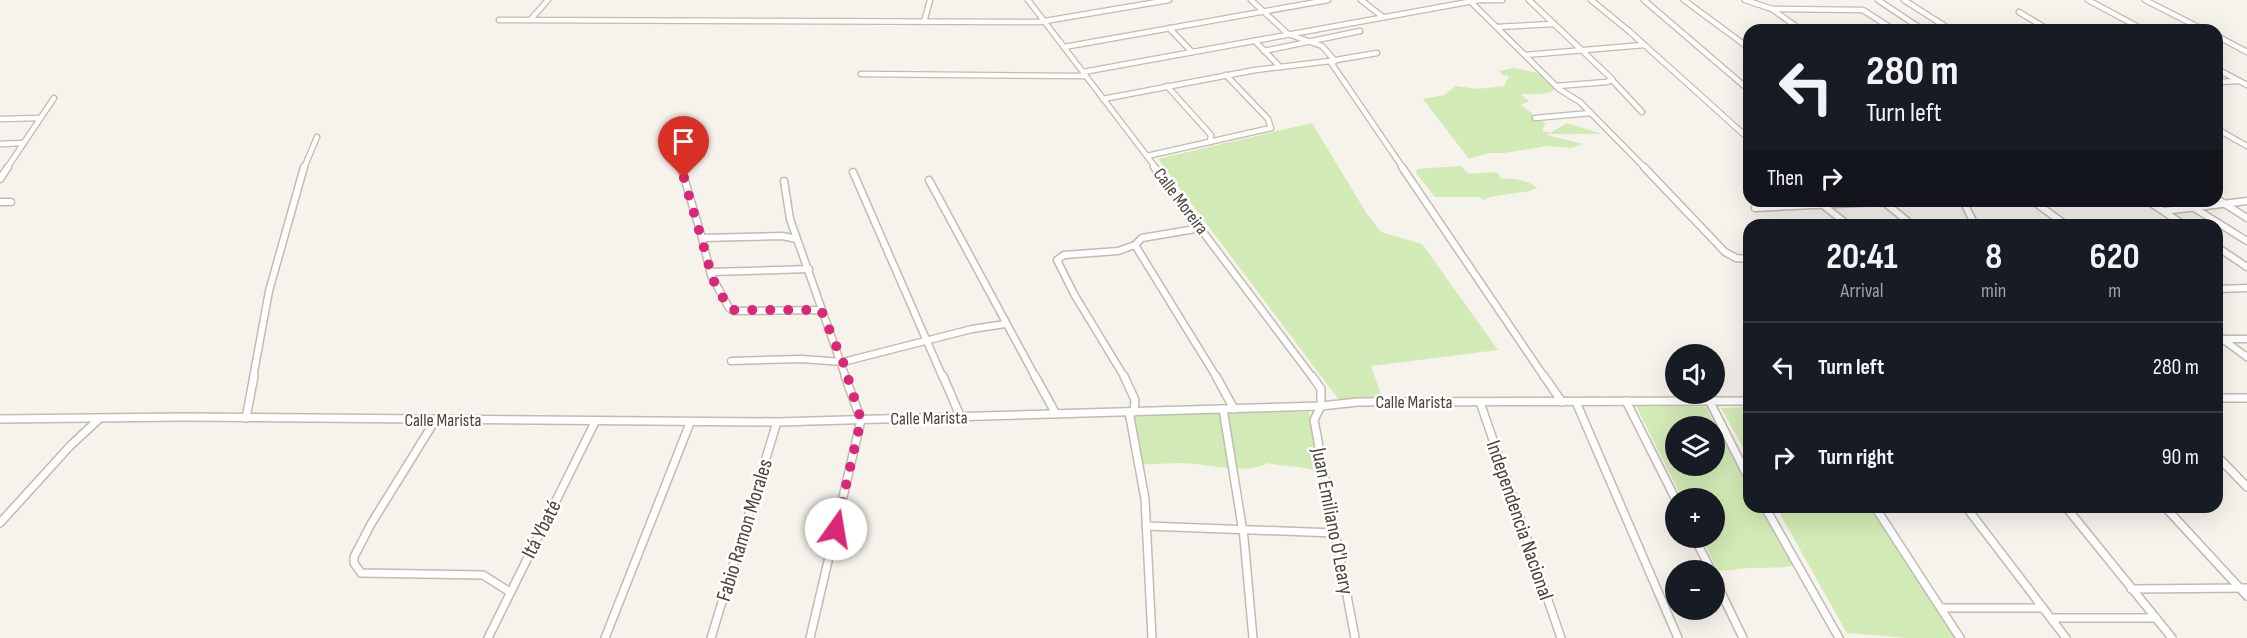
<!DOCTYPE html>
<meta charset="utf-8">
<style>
:root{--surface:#171b24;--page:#242831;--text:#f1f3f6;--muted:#9ea1a6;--line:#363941}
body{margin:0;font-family:"Sofia Sans Condensed",sans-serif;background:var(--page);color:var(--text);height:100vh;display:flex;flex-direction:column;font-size:22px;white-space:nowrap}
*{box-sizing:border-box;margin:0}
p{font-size:20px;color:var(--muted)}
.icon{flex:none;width:33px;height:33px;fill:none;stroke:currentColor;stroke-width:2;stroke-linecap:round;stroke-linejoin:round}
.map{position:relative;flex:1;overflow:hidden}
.drawer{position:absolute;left:1743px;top:219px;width:480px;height:294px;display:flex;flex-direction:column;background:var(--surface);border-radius:18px;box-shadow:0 6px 24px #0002}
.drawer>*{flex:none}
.hud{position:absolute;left:1743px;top:24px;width:480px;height:183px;border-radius:18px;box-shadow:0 6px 24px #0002;background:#171b24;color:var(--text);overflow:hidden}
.buttons{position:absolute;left:1665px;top:344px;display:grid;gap:12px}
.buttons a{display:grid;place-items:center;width:60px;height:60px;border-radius:50%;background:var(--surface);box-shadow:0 6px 24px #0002;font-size:30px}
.pin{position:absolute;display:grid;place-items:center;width:51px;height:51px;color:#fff;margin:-62px -26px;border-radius:50% 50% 50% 0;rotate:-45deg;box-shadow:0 0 6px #0007}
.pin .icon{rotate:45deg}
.me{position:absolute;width:66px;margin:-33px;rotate:13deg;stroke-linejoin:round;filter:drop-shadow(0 0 4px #0008)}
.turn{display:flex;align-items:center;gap:21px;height:126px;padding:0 24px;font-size:27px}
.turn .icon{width:78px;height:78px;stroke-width:2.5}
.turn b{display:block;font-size:42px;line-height:51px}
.then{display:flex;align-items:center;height:57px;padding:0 24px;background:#0003;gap:12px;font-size:22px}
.eta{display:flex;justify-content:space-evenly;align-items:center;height:102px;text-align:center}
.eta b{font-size:36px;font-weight:700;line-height:42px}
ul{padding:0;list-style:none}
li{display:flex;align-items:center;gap:18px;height:90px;padding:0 24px;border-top:2px solid var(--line)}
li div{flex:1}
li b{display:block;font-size:22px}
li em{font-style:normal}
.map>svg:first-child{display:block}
.green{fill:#d2eab5;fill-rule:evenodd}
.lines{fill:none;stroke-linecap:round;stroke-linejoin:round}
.minor-far2-casing{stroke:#c2bbae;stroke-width:7}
.minor-far1-casing{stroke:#c2bbae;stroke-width:9}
.minor-casing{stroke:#c2bbae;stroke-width:10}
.minor-far2{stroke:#fff;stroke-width:4.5}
.minor-far1{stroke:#fff;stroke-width:6}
.minor{stroke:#fff;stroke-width:7}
.route{stroke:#db2777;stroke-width:10;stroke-dasharray:0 18}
.labels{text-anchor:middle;stroke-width:5;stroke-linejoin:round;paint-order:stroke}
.street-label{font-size:18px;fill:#4b4439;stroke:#fff}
.near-street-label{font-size:21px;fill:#4b4439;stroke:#fff}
</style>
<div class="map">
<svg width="2247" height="638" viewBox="0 0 2247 638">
<rect width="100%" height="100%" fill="#f6f3ec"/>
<!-- green -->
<g class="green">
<path d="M1514,68L1535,72L1553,84V91L1542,94H1521L1529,101L1521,105L1533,114L1531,117L1543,121L1545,124L1542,131L1550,133L1567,123L1602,134H1548L1547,135L1583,144L1572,148L1546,146L1504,153H1489L1469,159L1423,99L1444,95L1456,86L1477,89L1504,86L1509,76L1502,75L1499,71Z"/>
<path d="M1312,123L1367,214L1381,232L1422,244L1498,350L1371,366L1384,403L1339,400L1158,159Z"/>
<path d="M1461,166L1469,174L1494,172L1499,174L1501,179C1511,177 1529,180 1537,188L1530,191L1490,197L1483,200L1479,197H1435L1416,173L1417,169Z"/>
<path d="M1636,406L1706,407L1749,487V507H1760L1794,565C1779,569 1766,567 1751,568C1738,568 1730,572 1717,570L1702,537H1714V498H1682ZM1676,426H1714V465H1676Z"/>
<path d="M1749,407V458L1721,408Z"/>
<path d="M1309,412L1321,473C1308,466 1285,467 1268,463C1247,475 1208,464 1184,463C1168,463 1152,464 1136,465L1131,413Z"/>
<path d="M1776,507H1875L1957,638H1909L1847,633Z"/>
</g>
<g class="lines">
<defs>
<g id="minor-far2">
<path d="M1028,0L1156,168"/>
<path d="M1251,0L1288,34L1322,46L1335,61"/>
<path d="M1361,0L1383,17"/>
<path d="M1529,0L1612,79L1607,82L1556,86"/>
<path d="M1591,0L1629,31L1749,139"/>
<path d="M1644,0L1749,90"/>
<path d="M1684,0L1749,48"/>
<path d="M1745,0L1772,9L1801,30"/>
<path d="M1878,0L1923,30"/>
<path d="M1904,0L1951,30"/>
<path d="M2088,0L2144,30"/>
<path d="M2145,0L2204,30"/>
<path d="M1471,2L1559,89L1580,102L1645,168"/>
<path d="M1772,9L1863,10L1894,30"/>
<path d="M2019,12L2049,30"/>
<path d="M531,19L548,0"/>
<path d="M499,20L1039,22L1169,0"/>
<path d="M924,22L930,0"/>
<path d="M1497,27L1553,24"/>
<path d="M1169,28L1192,52"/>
<path d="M2217,36L2247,52"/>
<path d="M1255,41L1280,67"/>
<path d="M1064,47L1328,0"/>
<path d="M1264,51L1360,31"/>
<path d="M1377,53L1330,61L1403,168"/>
<path d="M1525,55L1644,45"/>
<path d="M2217,69L2247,85"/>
<path d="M1083,72L1479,0H1502"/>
<path d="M861,74L1086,76"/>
<path d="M1612,80L1642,112"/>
<path d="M2217,82L2239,81"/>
<path d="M1167,86L1211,135L1210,142"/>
<path d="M1103,99L1255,70L1330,61"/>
<path d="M1535,118L1591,113"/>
<path d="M0,119L40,118"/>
<path d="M2217,129L2247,146"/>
<path d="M0,144L23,143"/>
<path d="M1147,156L1271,128L1268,119L1226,75"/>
<path d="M680,162L682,168"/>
<path d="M7,168L54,98"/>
<path d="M304,168L317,137"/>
</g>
<g id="minor-far1">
<path d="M681,167L702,238L782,236L797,239"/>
<path d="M1154,167L1313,378"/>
<path d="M1402,167L1545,378"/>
<path d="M1644,167L1725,252L1736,258L1749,259"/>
<path d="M853,172L943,378"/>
<path d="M0,179L8,167"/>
<path d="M929,180L1036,378"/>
<path d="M784,181L790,219L846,378"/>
<path d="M2217,199L2247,218"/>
<path d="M1963,201L1975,225"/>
<path d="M2033,201L2066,225"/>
<path d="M2148,201L2184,225"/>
<path d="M2183,201L2247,241"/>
<path d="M0,202H11"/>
<path d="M1884,202L1912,225"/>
<path d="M1823,205L1848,225"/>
<path d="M1755,208L1897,201"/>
<path d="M2164,211L2247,201"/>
<path d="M1201,228L1142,238L1135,245L1217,378"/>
<path d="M702,238L711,275L729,308L733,311L821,310"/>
<path d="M2217,247L2247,267"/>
<path d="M711,272L809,269"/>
<path d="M2217,289L2247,288"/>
<path d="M2217,335L2247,357"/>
<path d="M2224,339H2247"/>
<path d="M731,361L801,359L843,362L972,329L1005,324"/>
<path d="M253,378L269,291L304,167"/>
<path d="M1125,378L1074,294L1057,260L1064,255L1118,251L1135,245"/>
</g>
<g id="minor">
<path d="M943,376L961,418"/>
<path d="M1035,376L1056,414"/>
<path d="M1124,376L1135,400L1134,412"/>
<path d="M1216,376L1234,409"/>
<path d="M1312,376L1321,389V406"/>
<path d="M1544,376L1562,402"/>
<path d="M2217,398H2247"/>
<path d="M1626,401L1676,500"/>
<path d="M1480,402L1561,638"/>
<path d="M1576,402L1678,638"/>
<path d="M1710,402L1749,479"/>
<path d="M1321,406L1314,420L1355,638"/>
<path d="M1223,409L1244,538L1253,638"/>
<path d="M1129,412L1145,499L1152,638"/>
<path d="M246,418L254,376"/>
<path d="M0,419L183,417L777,422L1321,406L1358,402L1749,401"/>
<path d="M436,419L371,524L354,557V563L361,573L483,575L510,592"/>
<path d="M2217,456L2247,487"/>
<path d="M1765,507L1839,638"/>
<path d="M1875,507L1960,638"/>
<path d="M1966,507L2066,638"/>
<path d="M2066,507L2172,638"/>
<path d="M2165,507L2247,596"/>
<path d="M0,523L70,446L99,419"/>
<path d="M1146,526L1335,533"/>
<path d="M1694,537L1711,570"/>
<path d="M1714,578L1743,638"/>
<path d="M2131,589L2247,588"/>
<path d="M1941,608H2043"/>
<path d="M2051,618H2156"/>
<path d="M488,638L595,422"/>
<path d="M605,638L690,423"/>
<path d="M711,638L777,422"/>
<path d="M810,638L861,420L845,376"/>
</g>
</defs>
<!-- minor-far2 casing -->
<use href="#minor-far2" class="minor-far2-casing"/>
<!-- minor-far1 casing -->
<use href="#minor-far1" class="minor-far1-casing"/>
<!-- minor casing -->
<use href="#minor" class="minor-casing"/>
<!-- minor-far2 -->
<use href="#minor-far2" class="minor-far2"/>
<!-- minor-far1 -->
<use href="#minor-far1" class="minor-far1"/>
<!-- minor -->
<use href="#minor" class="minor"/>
</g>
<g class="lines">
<!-- route -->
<path class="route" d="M684,178C693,211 703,242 711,274C713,282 724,299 729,308L733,310H821L843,362L861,420L836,529"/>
</g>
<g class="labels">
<!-- street labels -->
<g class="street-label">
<text transform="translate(1181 201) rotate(53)" y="6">Calle Moreira</text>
<text x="1414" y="408">Calle Marista</text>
<text transform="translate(929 418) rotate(-1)" y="6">Calle Marista</text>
<text x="443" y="426">Calle Marista</text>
</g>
<!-- near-street labels -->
<g class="near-street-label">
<text transform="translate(1520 520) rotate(71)" y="7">Independencia Nacional</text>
<text transform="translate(1333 521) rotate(79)" y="7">Juan Emiliano O'Leary</text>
<text transform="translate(541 529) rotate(-63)" y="7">Itá Ybaté</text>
<text transform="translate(744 530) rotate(-73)" y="7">Fabio Ramon Morales</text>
</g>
</g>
</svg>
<div class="buttons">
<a><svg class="icon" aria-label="sound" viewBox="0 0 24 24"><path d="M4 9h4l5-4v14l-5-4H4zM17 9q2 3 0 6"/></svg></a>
<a><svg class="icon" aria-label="layers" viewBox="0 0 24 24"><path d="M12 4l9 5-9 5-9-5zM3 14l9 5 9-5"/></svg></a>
<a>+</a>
<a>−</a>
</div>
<div class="pin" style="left:684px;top:178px;background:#d93025"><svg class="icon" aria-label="arrive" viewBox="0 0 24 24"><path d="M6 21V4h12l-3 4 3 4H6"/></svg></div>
<svg class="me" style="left:836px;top:529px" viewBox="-20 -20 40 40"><circle r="19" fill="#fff"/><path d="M0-13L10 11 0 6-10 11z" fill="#db2777"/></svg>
<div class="hud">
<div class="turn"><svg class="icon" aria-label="left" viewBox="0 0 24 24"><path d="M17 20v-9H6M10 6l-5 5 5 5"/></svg><div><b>280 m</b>Turn left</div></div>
<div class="then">Then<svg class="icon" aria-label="right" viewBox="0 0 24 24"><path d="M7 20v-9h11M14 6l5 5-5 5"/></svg></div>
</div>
<section class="drawer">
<div class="eta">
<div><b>20:41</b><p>Arrival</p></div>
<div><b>8</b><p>min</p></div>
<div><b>620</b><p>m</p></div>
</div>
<ul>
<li><svg class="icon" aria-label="left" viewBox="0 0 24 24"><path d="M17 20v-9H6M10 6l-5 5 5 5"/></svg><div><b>Turn left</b></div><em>280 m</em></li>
<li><svg class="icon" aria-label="right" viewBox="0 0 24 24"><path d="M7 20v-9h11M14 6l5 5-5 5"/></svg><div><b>Turn right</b></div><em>90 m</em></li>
</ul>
</section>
</div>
